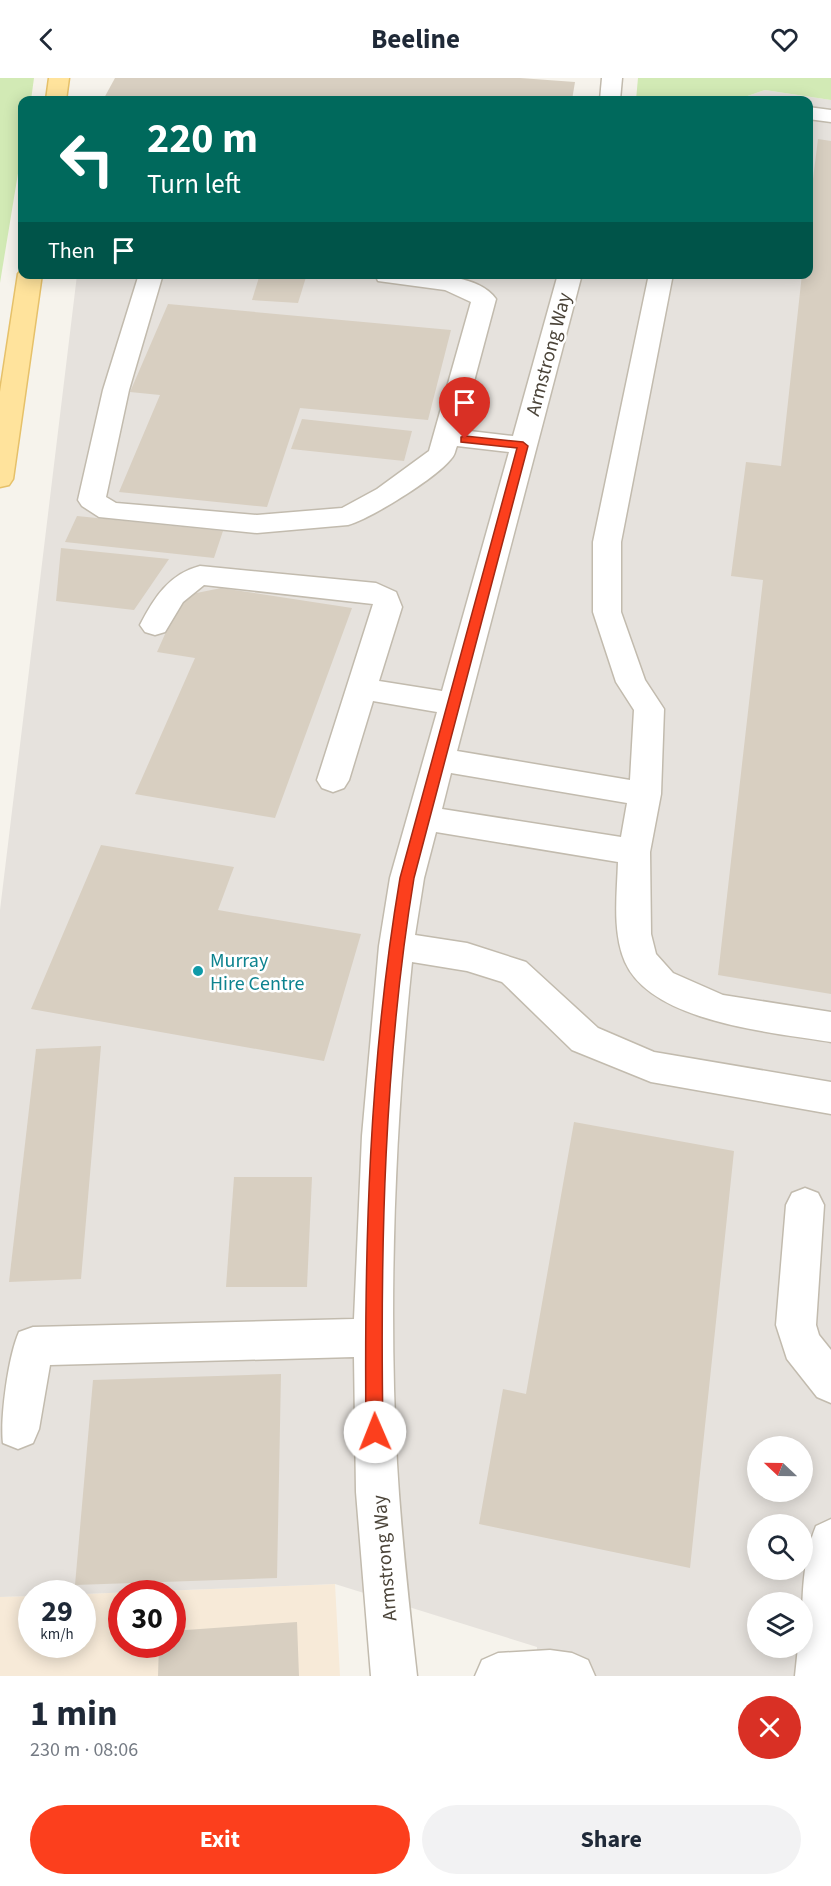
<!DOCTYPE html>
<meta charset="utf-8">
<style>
:root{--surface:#fff;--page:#f2f2f3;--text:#1f2937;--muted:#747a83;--accent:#fc3f1d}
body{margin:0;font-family:"Source Sans 3",sans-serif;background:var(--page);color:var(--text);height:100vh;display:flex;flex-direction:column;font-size:22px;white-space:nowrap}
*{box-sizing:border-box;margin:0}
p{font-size:20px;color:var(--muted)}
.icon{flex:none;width:33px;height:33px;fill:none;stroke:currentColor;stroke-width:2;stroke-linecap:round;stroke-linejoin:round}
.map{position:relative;height:1598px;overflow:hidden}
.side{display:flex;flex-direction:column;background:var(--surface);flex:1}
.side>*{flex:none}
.top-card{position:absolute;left:18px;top:18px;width:795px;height:183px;border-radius:12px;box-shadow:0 3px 15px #0003;background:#00695c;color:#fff;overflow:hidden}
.needle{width:39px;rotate:292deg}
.buttons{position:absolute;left:747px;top:1358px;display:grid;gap:12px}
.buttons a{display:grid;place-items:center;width:66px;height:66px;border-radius:50%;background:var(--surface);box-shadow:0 3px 15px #0003;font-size:30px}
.speed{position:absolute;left:18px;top:1502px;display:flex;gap:12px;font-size:30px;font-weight:700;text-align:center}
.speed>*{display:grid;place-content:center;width:78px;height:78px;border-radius:50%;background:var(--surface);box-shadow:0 3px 15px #0003;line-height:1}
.speed small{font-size:15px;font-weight:400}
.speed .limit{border:9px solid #d22;background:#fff;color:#111}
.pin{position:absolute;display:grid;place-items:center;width:51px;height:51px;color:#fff;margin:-62px -26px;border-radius:50% 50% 50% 0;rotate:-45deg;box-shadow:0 0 6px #0007}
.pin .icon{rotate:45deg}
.me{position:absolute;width:66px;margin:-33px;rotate:359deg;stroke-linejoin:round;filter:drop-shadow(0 0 4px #0008)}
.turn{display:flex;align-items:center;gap:21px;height:126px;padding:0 30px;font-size:27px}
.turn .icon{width:78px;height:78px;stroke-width:2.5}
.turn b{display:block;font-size:42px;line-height:51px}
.then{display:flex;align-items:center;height:57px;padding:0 30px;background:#0003;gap:12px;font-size:22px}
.round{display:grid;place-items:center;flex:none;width:63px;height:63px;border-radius:32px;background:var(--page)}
.summary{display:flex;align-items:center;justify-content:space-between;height:102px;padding:0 30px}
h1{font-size:36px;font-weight:700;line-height:45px}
.action{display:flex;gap:12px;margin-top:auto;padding:12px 30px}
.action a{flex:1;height:69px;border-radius:36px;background:var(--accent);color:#fff;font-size:24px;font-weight:700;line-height:69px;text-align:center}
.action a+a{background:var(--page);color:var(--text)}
header{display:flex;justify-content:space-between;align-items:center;height:78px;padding:0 30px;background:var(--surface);font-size:27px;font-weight:700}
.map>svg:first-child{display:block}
.commercial{fill:#f7ead8;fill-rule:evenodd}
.industrial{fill:#e6e2dd;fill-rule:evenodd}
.green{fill:#d2eab5}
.building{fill:#d8cfc1}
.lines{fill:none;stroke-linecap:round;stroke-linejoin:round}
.minor-casing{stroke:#c2bbae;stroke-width:3}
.major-casing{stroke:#e6c16a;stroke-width:3}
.minor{fill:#fff;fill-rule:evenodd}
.major{fill:#ffe39c;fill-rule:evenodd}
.route{fill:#fc3f1d;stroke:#a42913;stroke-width:1.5}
.culture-dot{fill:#0f9aa8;stroke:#fff;stroke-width:2}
.labels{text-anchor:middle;stroke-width:5;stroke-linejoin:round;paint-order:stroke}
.street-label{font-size:20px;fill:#4b4439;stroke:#fff}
.culture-label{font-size:20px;fill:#0d838f;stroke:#fff;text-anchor:start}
</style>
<header><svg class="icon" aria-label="back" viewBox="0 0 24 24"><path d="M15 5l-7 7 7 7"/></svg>Beeline<svg class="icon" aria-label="heart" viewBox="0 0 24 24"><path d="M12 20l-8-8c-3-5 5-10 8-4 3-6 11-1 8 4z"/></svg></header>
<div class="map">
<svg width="831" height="1598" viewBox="0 0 831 1598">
<rect width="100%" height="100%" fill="#f6f3ec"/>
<!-- commercial -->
<path class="commercial" d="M335,1506L340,1598H0V1519L31,1518L32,1566H82L83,1516ZM122,1515H172V1566H122Z"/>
<!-- industrial -->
<path class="industrial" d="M765,12L831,22V1598H536L537,1569L335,1506L83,1516L32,1515L31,1518L0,1519V832L77,197L808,196V22H736ZM758,1368H802V1413H758ZM758,1446H802V1491H758ZM758,1524H802V1569H758Z"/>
<!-- green -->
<g class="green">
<path d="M0,0H34L31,22H22V71L0,205Z"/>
<path d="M638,0H831V22L765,12L736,22H636Z"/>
</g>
<!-- building -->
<g class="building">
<path d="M115,0H520L575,4L572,22H103Z"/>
<path d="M818,61L831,63V916L718,897L763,502L731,498L746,384L781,388L802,196H808V141Z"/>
<path d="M260,196H307L298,225L252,222Z"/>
<path d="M168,226L451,252L428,342L300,330L267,429L119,414L160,317L130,314Z"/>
<path d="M302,341L412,353L404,383L291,371Z"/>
<path d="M77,438L223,453L214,480L65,464Z"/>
<path d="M61,470L169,481L134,532L56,523Z"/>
<path d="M221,510L352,530L275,740L135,716L195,580L157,574L182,518Z"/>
<path d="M101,767L234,789L218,832L361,856L324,983L31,931Z"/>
<path d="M101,968L81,1201L9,1204L36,971Z"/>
<path d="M574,1044L734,1073L690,1490L479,1446L503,1311L526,1316Z"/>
<path d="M234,1099H312L307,1209H226Z"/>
<path d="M281,1296L277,1500L75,1507L93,1302Z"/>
<path d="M297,1544L299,1598H158L159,1566H172V1553Z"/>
</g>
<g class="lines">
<defs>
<g id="minor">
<path d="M602,0H622L620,22H600Z"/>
<path d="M808,29L831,32V44L808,41Z"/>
<path d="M139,196H163L129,312L106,419L116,425L257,437L342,430L377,411L429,373L471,224L445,212L378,203L375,196C407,196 475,191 496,221L461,352L513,358L558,196H582L457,673L630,702L634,632L616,604L593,534V464L649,196H673L621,464V534L645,602L664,631L661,716L650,774L651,856L656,876L673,895L723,917L831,934V964C773,954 652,945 625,884C612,854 617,816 618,784L436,754L424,800L415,857L467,865L526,884L598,950L654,974L831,1004V1036L651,1004L572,972L502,904L467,893L412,884C395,1048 388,1220 397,1385C401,1456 409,1527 417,1598H371L356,1414L354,1279L50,1287L39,1351L33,1365L18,1371L3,1365C0,1341 8,1279 19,1254L33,1249L354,1241L362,1058L379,868L390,800L437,634L373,623L349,702L344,710L333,714L322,710L317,702L373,526L204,507L183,524L165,554L155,557L145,554L140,547C154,520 169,496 200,488L376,505L396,514L402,529L379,603L442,613L509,374L457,368C455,373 455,377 451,381C436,400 372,440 348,447L257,455L99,439L82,428L78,422L103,312ZM451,695L627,725L621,759L442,731Z"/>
<path d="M805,1110L818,1115L824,1127L816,1247L819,1257L831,1272V1325L817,1319L787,1281L776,1247L786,1127L792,1115Z"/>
<path d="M831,1441V1598H795L798,1569H802C802,1530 801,1484 816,1448Z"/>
<path d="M550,1572L572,1575L588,1582L595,1598H475L482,1582L498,1575Z"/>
</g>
<g id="major">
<path d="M49,0H69L66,22H46Z"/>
<path d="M22,191V196H42L13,401L9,407L0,409V314L18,196Z"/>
</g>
</defs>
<!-- minor casing -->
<use href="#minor" class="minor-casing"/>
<!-- major casing -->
<use href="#major" class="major-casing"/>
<!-- minor -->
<use href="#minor" class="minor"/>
<!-- major -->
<use href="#major" class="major"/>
</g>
<!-- route -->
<path class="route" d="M465,358L523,364L528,368L414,800C384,983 380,1170 383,1354L381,1360L375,1363L368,1360L366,1354C364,1170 369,983 400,800L517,370L461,364V359Z"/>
<!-- markers -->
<circle class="culture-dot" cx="198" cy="893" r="6"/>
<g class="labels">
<!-- street labels -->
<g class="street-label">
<text transform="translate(548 276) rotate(-75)" y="7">Armstrong Way</text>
<text transform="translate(384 1480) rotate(-95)" y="7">Armstrong Way</text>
</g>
<!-- culture labels -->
<g class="culture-label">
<text x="210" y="889">Murray<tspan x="210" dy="23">Hire Centre</tspan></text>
</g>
</g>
</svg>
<div class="buttons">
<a><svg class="needle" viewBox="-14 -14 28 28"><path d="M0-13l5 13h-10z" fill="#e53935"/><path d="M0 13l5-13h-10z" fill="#747a83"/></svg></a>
<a><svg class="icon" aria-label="search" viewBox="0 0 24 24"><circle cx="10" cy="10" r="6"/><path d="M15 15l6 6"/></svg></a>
<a><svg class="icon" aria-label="layers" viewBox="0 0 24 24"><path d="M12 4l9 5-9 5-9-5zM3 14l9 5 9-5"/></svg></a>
</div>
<div class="speed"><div>29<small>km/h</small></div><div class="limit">30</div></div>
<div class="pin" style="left:465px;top:361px;background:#d93025"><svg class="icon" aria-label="arrive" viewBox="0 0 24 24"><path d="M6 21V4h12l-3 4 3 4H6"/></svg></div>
<svg class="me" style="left:375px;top:1354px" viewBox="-20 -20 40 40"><circle r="19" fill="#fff"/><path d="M0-13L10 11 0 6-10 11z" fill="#fc3f1d"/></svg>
<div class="top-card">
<div class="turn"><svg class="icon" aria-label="left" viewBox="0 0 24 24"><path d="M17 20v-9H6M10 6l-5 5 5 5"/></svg><div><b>220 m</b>Turn left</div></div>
<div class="then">Then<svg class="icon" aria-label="arrive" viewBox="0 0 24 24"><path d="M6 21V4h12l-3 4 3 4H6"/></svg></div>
</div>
</div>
<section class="side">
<div class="summary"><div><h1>1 min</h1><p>230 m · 08:06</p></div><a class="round" style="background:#d93025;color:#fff"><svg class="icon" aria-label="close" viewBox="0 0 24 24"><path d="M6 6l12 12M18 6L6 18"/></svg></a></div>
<div class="action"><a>Exit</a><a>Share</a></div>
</section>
